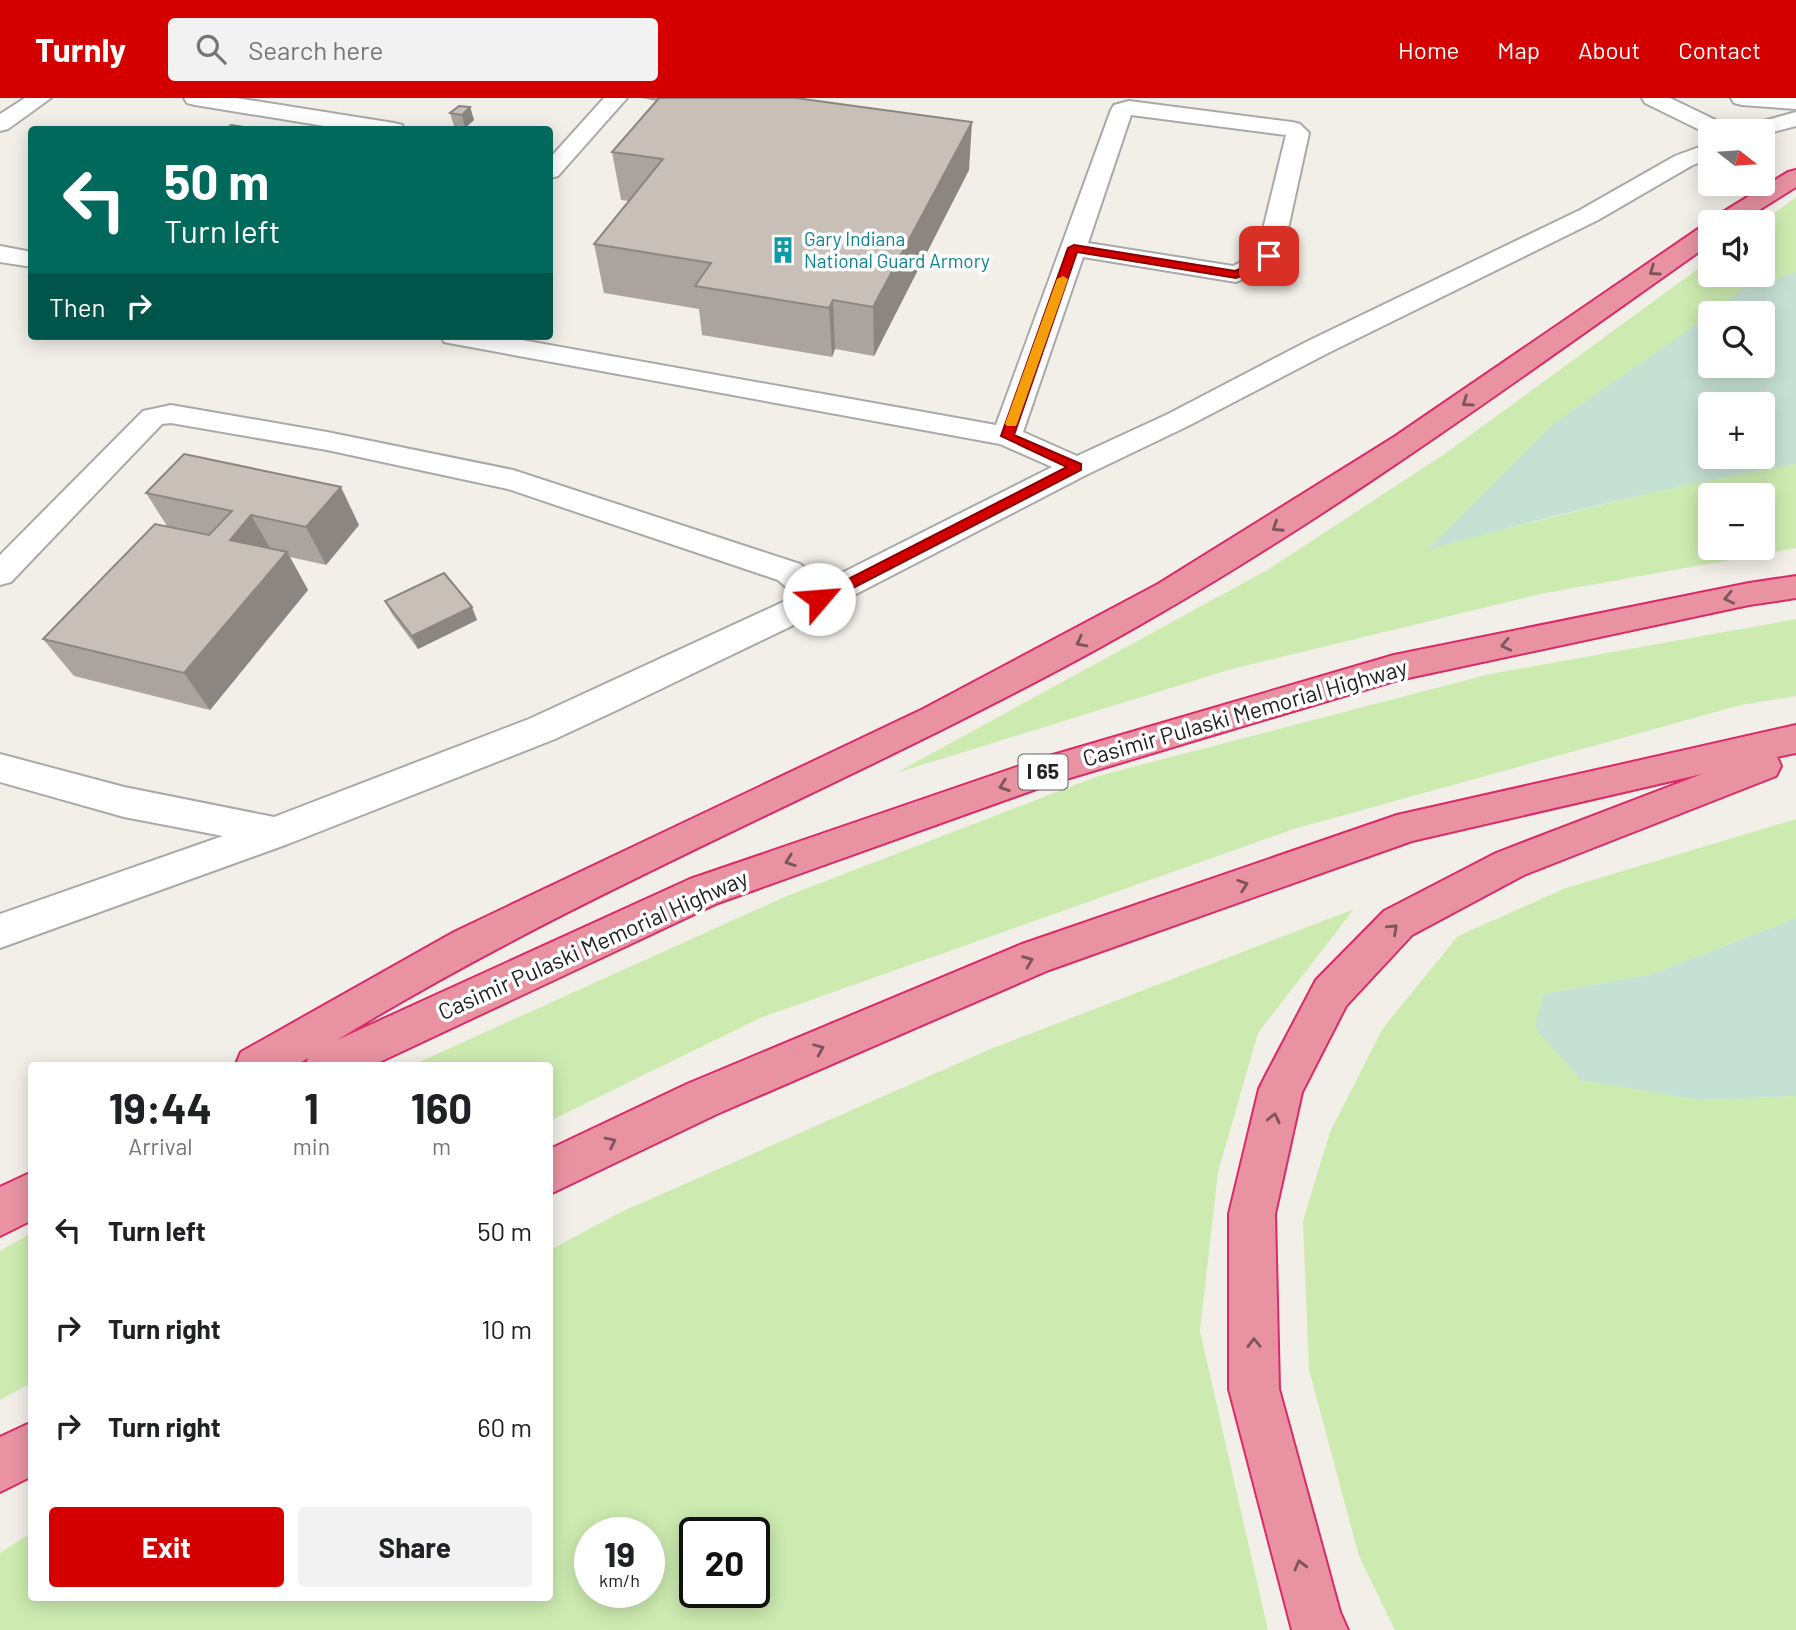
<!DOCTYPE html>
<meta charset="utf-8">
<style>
:root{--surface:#fff;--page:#f2f2f2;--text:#202124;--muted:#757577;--accent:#d40000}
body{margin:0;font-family:Barlow,sans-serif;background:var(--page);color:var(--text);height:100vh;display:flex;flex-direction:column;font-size:26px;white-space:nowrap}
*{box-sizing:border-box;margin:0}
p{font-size:23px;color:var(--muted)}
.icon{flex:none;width:38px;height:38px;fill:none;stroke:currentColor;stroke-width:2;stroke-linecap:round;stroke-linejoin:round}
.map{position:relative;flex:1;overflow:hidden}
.sheet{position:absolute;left:28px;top:964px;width:525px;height:539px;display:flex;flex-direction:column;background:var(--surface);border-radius:7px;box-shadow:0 4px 18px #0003}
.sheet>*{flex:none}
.hud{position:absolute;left:28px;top:28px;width:525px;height:214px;border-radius:7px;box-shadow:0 4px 18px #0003;background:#00695c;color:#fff;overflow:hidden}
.needle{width:46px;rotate:107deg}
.buttons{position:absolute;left:1698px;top:21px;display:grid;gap:14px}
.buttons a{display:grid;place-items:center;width:77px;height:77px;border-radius:7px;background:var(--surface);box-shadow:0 4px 18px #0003;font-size:35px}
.speed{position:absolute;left:574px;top:1419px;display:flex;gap:14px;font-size:35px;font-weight:700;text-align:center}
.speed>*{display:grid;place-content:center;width:91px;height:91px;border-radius:50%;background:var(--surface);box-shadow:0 4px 18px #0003;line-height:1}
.speed small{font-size:18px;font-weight:400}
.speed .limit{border:4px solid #111;border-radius:10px;background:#fff;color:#111}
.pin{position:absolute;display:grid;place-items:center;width:60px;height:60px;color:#fff;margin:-30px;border-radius:14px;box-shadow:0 4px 10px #0006}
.me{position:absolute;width:77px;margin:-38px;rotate:63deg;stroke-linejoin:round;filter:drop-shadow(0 0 5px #0008)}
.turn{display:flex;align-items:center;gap:24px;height:147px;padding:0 21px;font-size:32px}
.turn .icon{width:91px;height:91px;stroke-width:2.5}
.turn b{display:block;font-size:49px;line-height:60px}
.then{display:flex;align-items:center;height:66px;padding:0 21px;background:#0003;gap:14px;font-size:26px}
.eta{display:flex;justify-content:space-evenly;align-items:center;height:119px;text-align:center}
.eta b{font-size:42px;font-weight:700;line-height:49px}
.action{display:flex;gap:14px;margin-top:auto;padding:14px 21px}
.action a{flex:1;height:80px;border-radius:7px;background:var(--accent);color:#fff;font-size:28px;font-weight:700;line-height:80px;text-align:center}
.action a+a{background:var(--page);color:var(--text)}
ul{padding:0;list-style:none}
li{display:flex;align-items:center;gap:21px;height:98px;padding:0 21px}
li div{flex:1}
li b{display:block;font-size:26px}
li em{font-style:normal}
header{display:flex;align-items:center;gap:42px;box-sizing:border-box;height:98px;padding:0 35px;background:var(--accent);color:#fff}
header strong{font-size:33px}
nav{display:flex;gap:38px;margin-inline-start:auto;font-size:24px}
.search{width:490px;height:63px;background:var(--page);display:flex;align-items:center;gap:18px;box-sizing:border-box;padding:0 24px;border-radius:7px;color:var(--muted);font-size:26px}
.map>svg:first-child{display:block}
.grass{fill:#cdebb0;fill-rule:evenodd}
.wetland{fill:#c6e0d4;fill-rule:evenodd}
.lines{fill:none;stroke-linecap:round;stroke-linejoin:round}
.minor-casing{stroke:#a9a9a9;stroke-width:4}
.highway-casing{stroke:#dc2a67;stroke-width:4}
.minor{fill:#fff;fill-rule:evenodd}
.highway{fill:#e892a2;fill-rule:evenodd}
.wall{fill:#aba49e}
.shaded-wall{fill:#8b8681}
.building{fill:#c7bfb8;stroke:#8b8681;stroke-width:2}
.oneway{stroke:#7b545c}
.route{fill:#d40000;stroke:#8a0000;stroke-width:2}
.slow{fill:#f59e0b}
.labels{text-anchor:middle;stroke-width:7;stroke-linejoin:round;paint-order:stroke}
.far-culture-label{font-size:19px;fill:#0d838f;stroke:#fff;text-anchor:start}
.shield{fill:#fff;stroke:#646464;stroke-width:2}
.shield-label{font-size:21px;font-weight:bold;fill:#222}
.street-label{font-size:23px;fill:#222;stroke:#fff}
</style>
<header>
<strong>Turnly</strong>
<div class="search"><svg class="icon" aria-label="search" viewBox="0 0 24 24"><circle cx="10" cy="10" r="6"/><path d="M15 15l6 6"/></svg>Search here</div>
<nav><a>Home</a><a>Map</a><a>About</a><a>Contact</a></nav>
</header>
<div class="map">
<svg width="1796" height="1532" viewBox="0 0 1796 1532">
<rect width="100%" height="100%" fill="#f2efe9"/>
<!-- grass -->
<g class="grass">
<path d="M1796,99V174L1742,192L1710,215L1428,450L1699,383L1796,366V450L1540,496L1232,571L896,675L1269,471L1446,355L1710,162V177H1762V124ZM1710,397H1762V450H1710Z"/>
<path d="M1796,521V598L1741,607L1294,731L760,920L550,1023V968H410L787,798L1098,678L1490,576Z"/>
<path d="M1796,721V820L1653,876L1545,896L1700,1002L1796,998V1532H1395L1359,1458L1309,1272L1303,1123L1330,1034L1383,930L1458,838L1566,790Z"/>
<path d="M1354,811L1258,935L1218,1074L1200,1233L1268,1532H0V1455L31,1435L32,1500H550V1152L621,1114L988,952ZM590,1435H649V1494H590ZM695,1435H754V1494H695Z"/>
<path d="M31,1135V1285L0,1302V1153Z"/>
</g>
<!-- wetland -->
<g class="wetland">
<path d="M1796,174V366C1671,388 1549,418 1427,452L1553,326L1710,217V268H1762V215H1712L1742,191ZM1710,306H1762V359H1710Z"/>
<path d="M1796,820V998L1700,1002L1581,982L1535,930L1544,896L1653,876Z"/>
</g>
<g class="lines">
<defs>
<g id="minor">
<path d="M25,0H51L8,31L0,33V16Z"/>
<path d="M184,0H236L394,25L402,27L405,32H349L195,7L187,5Z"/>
<path d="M604,0H627L558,78L550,80V60Z"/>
<path d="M1642,0H1670L1728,28L1731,33H1710V37L1645,5Z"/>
<path d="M1731,0H1796V11L1742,7L1734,5Z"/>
<path d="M1129,3L1292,24L1300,26L1309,35L1282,158L1271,170L1236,184L1083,159L1023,334L1077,358L1168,316L1308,243L1580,112L1675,58L1710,45V60L1691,68L1598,122L1328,255L1188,328L1088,376L831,509L615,613L555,641L288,746L0,850V816L223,738L124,719L0,684V656L124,689L274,719L529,621L796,498L778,482L508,391L327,352L171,325L162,326L11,484L0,487V457L143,313L171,307L327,334L513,372L800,466L822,485L1052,369L1000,346L454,246L444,244L441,238H499L996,327L1111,12L1114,7ZM1131,17L1286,37L1257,156L1233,168L1088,145Z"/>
<path d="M1796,14V28L1762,37V33H1742L1745,28Z"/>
<path d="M0,148L32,154V169L0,164Z"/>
</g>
<g id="highway">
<path d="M1796,72V89L1740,124H1712L1715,119L1788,74Z"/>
<path d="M1710,127V146C1510,287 1312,433 1097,551C847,688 580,793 337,942L690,781L1046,659L1394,557L1749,485L1796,478V500L1749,507L1394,583L1053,685L718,805L371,968H305L308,960L295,968H235L241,954L454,834L923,611L1158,486L1394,339L1701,129Z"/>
<path d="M1796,627V655L1777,659L1781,668L1776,678L1524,777L1412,837L1346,908L1302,994L1275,1116L1279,1291L1340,1514L1348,1532H1292L1229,1291V1116L1259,991L1266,977L1316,882L1384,813L1496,755L1702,676L1412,743L1049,872L717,1016L550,1096V1051L687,986L1022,846L1397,717Z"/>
<path d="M32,1074V1122L0,1138V1089Z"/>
<path d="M32,1324V1378L0,1394V1339Z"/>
</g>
</defs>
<!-- minor casing -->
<use href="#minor" class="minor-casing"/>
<!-- highway casing -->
<use href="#highway" class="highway-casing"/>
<!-- minor -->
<use href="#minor" class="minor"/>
<!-- highway -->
<use href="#highway" class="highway"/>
</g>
<!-- wall -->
<g class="wall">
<path d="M641,0H796L969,72L874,258L835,251L832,259L702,237L699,211L604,195L594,146L629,103L621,102L612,54L657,3Z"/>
<path d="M470,9L474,22L465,30L454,28L450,15Z"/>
<path d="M146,395L359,427L326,467L290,459L308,492L210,612L74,578L43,541L167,428Z"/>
<path d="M385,503L477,522L418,551L392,516Z"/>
</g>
<!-- shaded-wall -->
<g class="shaded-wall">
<path d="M470,9L474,22L465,30L462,17Z"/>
<path d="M972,24L969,72L874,258L873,209Z"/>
<path d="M833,202L835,251L832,259L829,210Z"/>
<path d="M341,389L359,427L326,467L306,429Z"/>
<path d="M251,417L273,455L230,442Z"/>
<path d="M287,454L308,492L210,612L184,575Z"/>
<path d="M472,509L477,522L418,551L412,538Z"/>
</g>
<!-- building -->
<g class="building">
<path d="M659,0H796L972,24L873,209L833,202L829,210L695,188L711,165L594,146L663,61L612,54Z"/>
<path d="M459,8L470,9L462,17L450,15Z"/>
<path d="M231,27L265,32H225Z"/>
<path d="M184,356L341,389L306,429L251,417L230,442L287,454L184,575L43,541L155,426L209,437L232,413L146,395Z"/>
<path d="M444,475L472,509L412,538L385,503Z"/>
</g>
<!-- one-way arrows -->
<defs><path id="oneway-chevron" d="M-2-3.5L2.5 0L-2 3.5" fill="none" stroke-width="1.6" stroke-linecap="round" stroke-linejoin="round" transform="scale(1.75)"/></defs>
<g class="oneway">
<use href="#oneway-chevron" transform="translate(1654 173) rotate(145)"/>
<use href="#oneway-chevron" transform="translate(1467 304) rotate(145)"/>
<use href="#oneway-chevron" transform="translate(1277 429) rotate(147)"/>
<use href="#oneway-chevron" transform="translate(1729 500) rotate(168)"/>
<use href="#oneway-chevron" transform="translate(1081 544) rotate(152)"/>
<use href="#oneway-chevron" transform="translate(1506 547) rotate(168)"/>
<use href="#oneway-chevron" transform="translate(1004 688) rotate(161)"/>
<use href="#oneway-chevron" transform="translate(790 763) rotate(161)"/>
<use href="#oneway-chevron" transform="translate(1243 787) rotate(-19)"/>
<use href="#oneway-chevron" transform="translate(1393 831) rotate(-43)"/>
<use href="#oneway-chevron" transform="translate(1028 863) rotate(-22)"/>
<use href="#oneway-chevron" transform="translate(819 951) rotate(-23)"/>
<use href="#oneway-chevron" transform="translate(1274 1020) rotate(-77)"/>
<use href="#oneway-chevron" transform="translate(611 1044) rotate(-26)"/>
<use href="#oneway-chevron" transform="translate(1254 1245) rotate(-91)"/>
<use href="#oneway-chevron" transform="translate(1300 1467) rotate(-105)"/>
</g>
<!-- route -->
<path class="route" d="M1074,147L1235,173L1259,163L1266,156L1275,158L1266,168L1236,180L1077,154L1014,337L1081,366V372L824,505H815V498L1067,369L1001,338L1068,150Z"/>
<!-- slow -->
<path class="slow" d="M1063,178L1068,181L1017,326L1016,328H1007L1005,326L1057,181Z"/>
<!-- icons -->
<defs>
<symbol id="building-bare" viewBox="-9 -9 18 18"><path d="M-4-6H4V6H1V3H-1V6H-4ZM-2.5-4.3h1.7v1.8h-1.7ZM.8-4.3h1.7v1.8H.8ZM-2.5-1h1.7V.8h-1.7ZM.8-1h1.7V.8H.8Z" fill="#0f9aa8" stroke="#fff" stroke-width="2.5" paint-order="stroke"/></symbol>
</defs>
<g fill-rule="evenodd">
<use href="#building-bare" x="764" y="133" width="38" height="38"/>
</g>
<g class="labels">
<!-- far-culture labels -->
<g class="far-culture-label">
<text x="804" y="148">Gary Indiana<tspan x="804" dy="22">National Guard Armory</tspan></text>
</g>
<!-- shield labels -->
<rect class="shield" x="1018.5" y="656.5" width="49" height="35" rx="5"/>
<g class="shield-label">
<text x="1043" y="681">I 65</text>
</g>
<!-- street labels -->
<g class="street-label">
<text transform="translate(1245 615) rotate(-16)" y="8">Casimir Pulaski Memorial Highway</text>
<text transform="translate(593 847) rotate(-24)" y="8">Casimir Pulaski Memorial Highway</text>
</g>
</g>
</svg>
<div class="buttons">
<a><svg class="needle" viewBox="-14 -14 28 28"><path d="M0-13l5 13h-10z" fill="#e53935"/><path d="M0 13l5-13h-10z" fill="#757577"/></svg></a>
<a><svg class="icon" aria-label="sound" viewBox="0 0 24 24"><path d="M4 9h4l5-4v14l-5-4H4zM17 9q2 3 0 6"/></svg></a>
<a><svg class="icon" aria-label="search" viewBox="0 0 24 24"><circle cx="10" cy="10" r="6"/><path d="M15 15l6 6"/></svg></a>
<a>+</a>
<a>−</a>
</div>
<div class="speed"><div>19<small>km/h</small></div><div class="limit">20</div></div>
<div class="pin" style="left:1269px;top:158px;background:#d93025"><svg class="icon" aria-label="arrive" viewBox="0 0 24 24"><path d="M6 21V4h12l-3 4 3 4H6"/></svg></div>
<svg class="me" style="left:819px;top:501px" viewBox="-20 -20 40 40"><circle r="19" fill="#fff"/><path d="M0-13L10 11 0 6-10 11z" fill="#d40000"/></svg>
<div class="hud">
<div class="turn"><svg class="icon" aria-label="left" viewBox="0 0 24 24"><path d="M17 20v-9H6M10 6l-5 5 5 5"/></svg><div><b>50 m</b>Turn left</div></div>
<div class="then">Then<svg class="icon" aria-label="right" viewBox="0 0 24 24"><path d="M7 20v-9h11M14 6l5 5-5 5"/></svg></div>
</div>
<section class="sheet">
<div class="eta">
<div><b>19:44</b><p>Arrival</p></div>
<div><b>1</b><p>min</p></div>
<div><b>160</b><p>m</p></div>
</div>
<ul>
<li><svg class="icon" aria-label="left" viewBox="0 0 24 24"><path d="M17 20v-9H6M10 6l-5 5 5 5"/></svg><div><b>Turn left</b></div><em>50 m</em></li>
<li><svg class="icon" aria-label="right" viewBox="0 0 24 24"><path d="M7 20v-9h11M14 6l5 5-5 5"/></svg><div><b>Turn right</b></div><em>10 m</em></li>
<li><svg class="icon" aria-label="right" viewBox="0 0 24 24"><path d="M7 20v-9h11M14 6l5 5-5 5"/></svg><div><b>Turn right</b></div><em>60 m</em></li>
</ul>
<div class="action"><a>Exit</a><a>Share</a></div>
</section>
</div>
